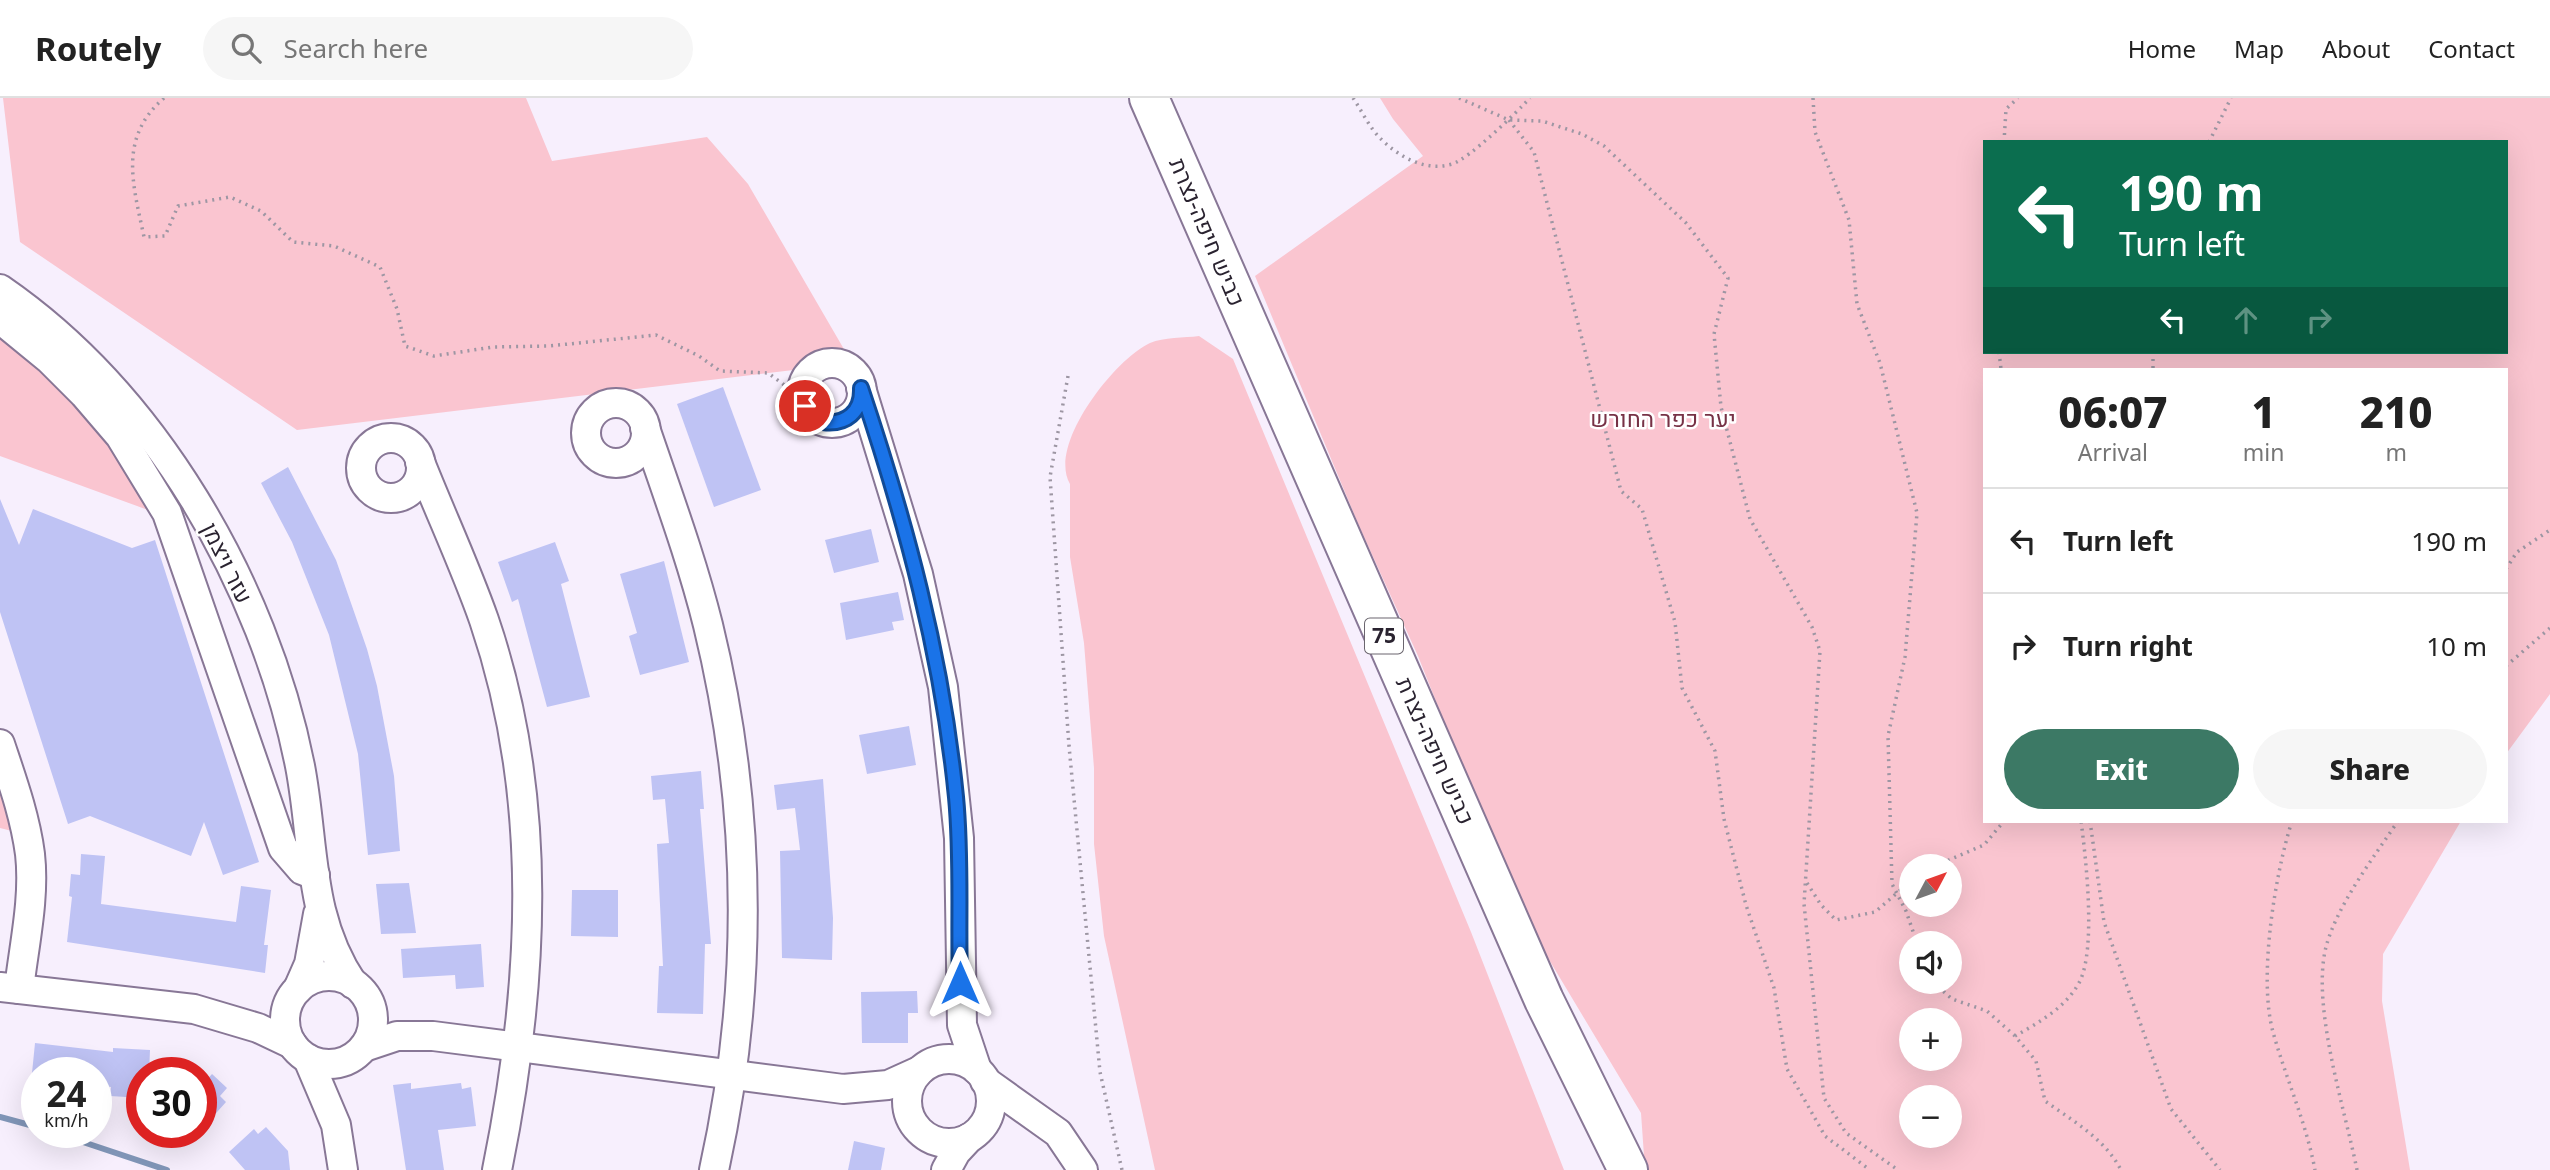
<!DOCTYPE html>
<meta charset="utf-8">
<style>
:root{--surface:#fff;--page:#f6f6f6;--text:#222;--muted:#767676;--line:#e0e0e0;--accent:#3c7965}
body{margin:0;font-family:"Noto Sans",Heebo,sans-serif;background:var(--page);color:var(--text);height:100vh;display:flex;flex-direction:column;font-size:26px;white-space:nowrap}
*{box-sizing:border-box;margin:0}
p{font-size:23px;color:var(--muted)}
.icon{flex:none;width:38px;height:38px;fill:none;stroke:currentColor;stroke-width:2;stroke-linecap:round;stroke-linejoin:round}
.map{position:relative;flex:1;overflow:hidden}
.sheet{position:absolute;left:1983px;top:270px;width:525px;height:455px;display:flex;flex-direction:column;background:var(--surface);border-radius:0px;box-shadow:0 7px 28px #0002}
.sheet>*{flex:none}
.hud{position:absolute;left:1983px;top:42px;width:525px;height:214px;border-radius:0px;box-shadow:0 7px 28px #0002;background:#0b6e4f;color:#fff;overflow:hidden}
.needle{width:46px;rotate:49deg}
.buttons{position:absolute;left:1899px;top:756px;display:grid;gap:14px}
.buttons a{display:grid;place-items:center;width:63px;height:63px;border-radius:50%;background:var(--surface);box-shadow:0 7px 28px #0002;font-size:35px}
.speed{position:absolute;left:21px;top:959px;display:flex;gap:14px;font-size:35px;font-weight:700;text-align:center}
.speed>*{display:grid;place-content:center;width:91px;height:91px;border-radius:50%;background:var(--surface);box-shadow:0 7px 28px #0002;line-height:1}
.speed small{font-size:18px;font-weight:400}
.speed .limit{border:10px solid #d22;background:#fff;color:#111}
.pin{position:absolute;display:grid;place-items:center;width:60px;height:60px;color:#fff;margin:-30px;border:4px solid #fff;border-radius:50%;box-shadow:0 2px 7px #0007}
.me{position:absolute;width:77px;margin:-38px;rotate:0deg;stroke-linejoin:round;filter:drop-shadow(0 0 5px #0008)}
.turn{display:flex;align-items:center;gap:24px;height:147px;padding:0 21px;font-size:32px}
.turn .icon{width:91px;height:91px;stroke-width:2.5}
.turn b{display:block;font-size:49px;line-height:60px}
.lanes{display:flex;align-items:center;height:66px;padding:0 21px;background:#0003;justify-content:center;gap:35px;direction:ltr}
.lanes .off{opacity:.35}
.eta{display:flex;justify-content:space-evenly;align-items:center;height:119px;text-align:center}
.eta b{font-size:42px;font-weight:800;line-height:49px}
.primary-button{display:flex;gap:14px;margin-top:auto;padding:14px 21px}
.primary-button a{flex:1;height:80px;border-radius:42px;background:var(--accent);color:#fff;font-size:28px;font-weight:800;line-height:80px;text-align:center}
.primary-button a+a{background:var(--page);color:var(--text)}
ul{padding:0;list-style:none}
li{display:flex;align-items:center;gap:21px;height:105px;padding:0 21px;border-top:2px solid var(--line)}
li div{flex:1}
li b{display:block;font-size:26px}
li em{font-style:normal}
header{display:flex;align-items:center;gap:42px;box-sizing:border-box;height:98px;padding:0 35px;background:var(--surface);border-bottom:2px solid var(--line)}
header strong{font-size:33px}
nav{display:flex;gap:38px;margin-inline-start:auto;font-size:24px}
.search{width:490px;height:63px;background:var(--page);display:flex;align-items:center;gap:18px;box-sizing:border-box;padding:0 24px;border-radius:38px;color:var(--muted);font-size:26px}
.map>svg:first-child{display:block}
.green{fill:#fac5d0;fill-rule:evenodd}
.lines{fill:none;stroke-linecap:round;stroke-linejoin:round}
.stream{stroke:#8196b8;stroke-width:6}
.building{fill:#bfc3f4}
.minor-casing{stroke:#887796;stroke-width:32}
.highway-casing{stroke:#887796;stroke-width:42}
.path{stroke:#9d96a3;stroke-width:3.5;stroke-dasharray:2 5;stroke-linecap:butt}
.minor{stroke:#fff;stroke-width:28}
.highway{stroke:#fff;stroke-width:38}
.route-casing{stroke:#114b97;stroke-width:18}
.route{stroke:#1a73e8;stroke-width:12}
.labels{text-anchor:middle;stroke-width:5;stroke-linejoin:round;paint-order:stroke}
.shield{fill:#fff;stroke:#6a656e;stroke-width:2}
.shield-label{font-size:21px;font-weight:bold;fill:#2a2330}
.street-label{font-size:23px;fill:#2a2330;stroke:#fff}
.park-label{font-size:23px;fill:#773246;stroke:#fff}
</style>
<header>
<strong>Routely</strong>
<div class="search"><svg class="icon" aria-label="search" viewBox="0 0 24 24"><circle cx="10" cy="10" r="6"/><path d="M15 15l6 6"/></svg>Search here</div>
<nav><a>Home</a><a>Map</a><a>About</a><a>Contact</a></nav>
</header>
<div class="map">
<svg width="2550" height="1072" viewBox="0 0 2550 1072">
<rect width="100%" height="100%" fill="#f7effd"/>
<!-- green -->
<g class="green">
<path d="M3,0H526L552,63L707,39L748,86L852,265L297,332L20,144Z"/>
<path d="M1380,0H2550V596L2506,656V271H1984V723H2461L2383,856L2382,903L2410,1072H1645L1641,1015L1518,810L1418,558L1359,428L1255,178L1423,58L1393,21ZM1984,44H2506V254H1984ZM1911,768H1950V807H1911ZM1911,845H1950V884H1911ZM1911,922H1950V961H1911ZM1911,999H1950V1038H1911Z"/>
<path d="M0,238C69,293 106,334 148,412L0,358Z"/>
<path d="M1199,238L1233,261L1471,834L1564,1072H1155L1104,838L1094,746V670L1084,545L1070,459V386C1047,347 1115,261 1150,245C1164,239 1184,240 1199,238Z"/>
<path d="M0,681L12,733L0,730Z"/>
</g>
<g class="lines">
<!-- stream -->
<g class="stream">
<path d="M0,1019L37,1029"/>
<path d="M53,1034L167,1072"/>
</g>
</g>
<!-- building -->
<g class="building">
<path d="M723,289L761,392L714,409L677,306Z"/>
<path d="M288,369L336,462L367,551L377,588L394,678L400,753L368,757L358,656L329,537L292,444L261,385Z"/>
<path d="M0,401L19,447L33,411L132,450L155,442L259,764L223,777L204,724L191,758L90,718L68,726L0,514Z"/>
<path d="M871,431L879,464L834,475L825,442Z"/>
<path d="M555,444L569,483L561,486L590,599L547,609L518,501L512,504L498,464Z"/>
<path d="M664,463L689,564L640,577L629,538L637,535L620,476Z"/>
<path d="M898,494L904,522L892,524L894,532L846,542L840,505Z"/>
<path d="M909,628L916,667L867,676L859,637Z"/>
<path d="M701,673L704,711H700L711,846H705L703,916L657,915L659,868H663L657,746L669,745L665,701L653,702L651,678Z"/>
<path d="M823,681L833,820L832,862L782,860L780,753L800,752L795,710L777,712L774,687Z"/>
<path d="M81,756L105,758L101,806L236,824L241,788L271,792L264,847H268L265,875L67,844L72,799L69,798L71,776L80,777Z"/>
<path d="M409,785L416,835L381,836L376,786Z"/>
<path d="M572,792H618V839L571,838Z"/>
<path d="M481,846L484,889L456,891L455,877L403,880L401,851Z"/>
<path d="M917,893L918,915H908V945H862L861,894Z"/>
<path d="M35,945L113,954V950L150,952L149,975H142V1000L110,998L111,989L96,987V975H32Z"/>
<path d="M212,976L227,990L220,998L226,1004L201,1032V981L205,984Z"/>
<path d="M411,985V991L461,985L462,991L471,989L476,1028L438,1032L444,1072H406L393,987Z"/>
<path d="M266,1029L288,1053L290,1072H245L229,1054L254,1031L258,1036Z"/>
<path d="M854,1043L885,1050L881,1072H848Z"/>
</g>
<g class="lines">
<defs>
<g id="minor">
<path d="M0,191C154,297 264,486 300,668C315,746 307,818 353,886"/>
<path d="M0,221L50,262L84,296L120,338L167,415L283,750L302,772L315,777"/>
<circle cx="832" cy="295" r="30"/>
<path d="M861,290L918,476L943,589L959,740L962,927L977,972"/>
<circle cx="616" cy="335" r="30"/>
<path d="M645,330C667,395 691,459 708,527C752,707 754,891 714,1072"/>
<circle cx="391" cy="370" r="30"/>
<path d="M420,364C441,417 465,468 484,522C545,700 534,890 497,1072"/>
<path d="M0,646C12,682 25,718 30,756C35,800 24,847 19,891"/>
<circle cx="329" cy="922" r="44"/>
<path d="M0,889L194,911L258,930L292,946"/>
<path d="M298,891L309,866L318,816"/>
<path d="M364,949L397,938H433L843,991L888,987L919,973"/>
<path d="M308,961L336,1027L343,1072"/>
<circle cx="949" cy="1003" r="42"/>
<path d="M985,983L1058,1035L1083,1072"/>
<path d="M946,1072L956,1054L969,1040"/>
</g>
<path id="highway" d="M1149,0L1544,902L1628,1072"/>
</defs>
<!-- minor casing -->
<use href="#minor" class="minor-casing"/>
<!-- highway casing -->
<use href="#highway" class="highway-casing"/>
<!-- path -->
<g class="path">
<path d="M164,0C118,40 133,86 144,139L165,138L178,108L230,99L261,113L293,144L334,148L380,169L397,211L405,248L434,258L493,249L549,248L656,237L699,258L720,273L768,275L802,300"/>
<path d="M1353,0C1362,13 1369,29 1380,40C1399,59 1425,74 1452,66C1469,61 1517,14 1530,0"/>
<path d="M1459,0L1509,22L1542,23L1582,36L1604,48L1686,125L1728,180L1714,236L1721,309L1750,421L1812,529L1820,553L1804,806L1824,1000L1846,1035L1898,1072"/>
<path d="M1813,0L1815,34L1849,122L1857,206L1880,265L1917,415L1905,559L1888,638L1892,786L1906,813L1917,845"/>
<path d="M1509,22L1534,54L1621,393L1642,411L1675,524L1682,590L1715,653L1724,721L1746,807L1774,890L1787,971L1825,1038L1870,1072"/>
<path d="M2004,44L2006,11L2018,0"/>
<path d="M2209,44L2231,0"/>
<path d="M1999,254L2001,271"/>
<path d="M2153,254V271"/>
<path d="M1068,278L1050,379L1069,648L1100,974L1122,1072"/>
<path d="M2506,471L2517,454L2550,432"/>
<path d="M2506,568L2550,530"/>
<path d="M2090,723L2104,824L2171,1011L2220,1072"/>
<path d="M2292,723C2275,776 2258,880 2273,934C2286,981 2306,1024 2315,1072"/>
<path d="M1935,768L1984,747L2004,723"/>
<path d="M1807,785L1821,807L1836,822L1875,814L1911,783"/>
<path d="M1933,884L1952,901L1987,913L2015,938L2036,963L2045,1003C2073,1023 2105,1041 2121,1072"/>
<path d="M2015,938C2038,925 2067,909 2080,883C2096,849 2086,761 2081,723"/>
<path d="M2357,1072C2345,1011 2311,908 2326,849C2337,807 2374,759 2398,723"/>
</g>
<!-- minor -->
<use href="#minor" class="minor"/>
<!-- highway -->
<use href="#highway" class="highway"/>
</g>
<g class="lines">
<defs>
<path id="route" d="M805,308L823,324C846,327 862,314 861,290C906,424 942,558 956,699C962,761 958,823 960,885"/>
</defs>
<!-- route casing -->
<use href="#route" class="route-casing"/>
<!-- route -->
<use href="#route" class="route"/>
</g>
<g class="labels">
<!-- shield labels -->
<rect class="shield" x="1365" y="520.5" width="38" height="35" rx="5"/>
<g class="shield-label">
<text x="1384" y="545">75</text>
</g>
<!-- street labels -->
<g class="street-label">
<text transform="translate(1207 134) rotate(67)" y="8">כביש חיפה-נצרת</text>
<text transform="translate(227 465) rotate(64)" y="8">עזר ויצמן</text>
<text transform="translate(1435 653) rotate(66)" y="8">כביש חיפה-נצרת</text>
</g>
<!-- park labels -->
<g class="park-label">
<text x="1663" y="329">יער כפר החורש</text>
</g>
</g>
</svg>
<div class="buttons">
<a><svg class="needle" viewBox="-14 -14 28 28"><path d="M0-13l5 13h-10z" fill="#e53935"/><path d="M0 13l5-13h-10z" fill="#767676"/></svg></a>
<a><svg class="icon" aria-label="sound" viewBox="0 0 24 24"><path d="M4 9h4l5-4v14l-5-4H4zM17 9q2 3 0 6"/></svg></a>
<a>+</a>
<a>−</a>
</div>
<div class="speed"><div>24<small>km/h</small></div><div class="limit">30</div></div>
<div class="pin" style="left:805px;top:308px;background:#d93025"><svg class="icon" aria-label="arrive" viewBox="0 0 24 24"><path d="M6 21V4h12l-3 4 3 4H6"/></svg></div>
<svg class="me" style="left:960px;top:885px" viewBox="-20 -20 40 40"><path d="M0-17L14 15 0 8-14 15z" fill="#1a73e8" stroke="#fff" stroke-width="4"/></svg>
<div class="hud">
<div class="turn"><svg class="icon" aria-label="left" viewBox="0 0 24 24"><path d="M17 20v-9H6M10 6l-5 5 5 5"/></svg><div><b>190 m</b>Turn left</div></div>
<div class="lanes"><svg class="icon" aria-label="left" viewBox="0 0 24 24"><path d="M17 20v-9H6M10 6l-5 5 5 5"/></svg><svg class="icon off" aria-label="ahead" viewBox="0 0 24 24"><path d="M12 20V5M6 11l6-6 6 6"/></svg><svg class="icon off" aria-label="right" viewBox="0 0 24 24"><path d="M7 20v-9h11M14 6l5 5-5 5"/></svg></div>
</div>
<section class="sheet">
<div class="eta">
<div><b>06:07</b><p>Arrival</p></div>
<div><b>1</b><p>min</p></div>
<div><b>210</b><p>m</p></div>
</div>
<ul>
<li><svg class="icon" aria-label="left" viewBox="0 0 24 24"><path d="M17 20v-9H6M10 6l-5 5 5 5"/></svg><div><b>Turn left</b></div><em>190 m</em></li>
<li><svg class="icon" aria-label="right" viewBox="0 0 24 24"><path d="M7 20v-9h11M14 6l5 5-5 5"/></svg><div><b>Turn right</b></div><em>10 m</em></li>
</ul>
<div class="primary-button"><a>Exit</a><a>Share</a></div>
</section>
</div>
